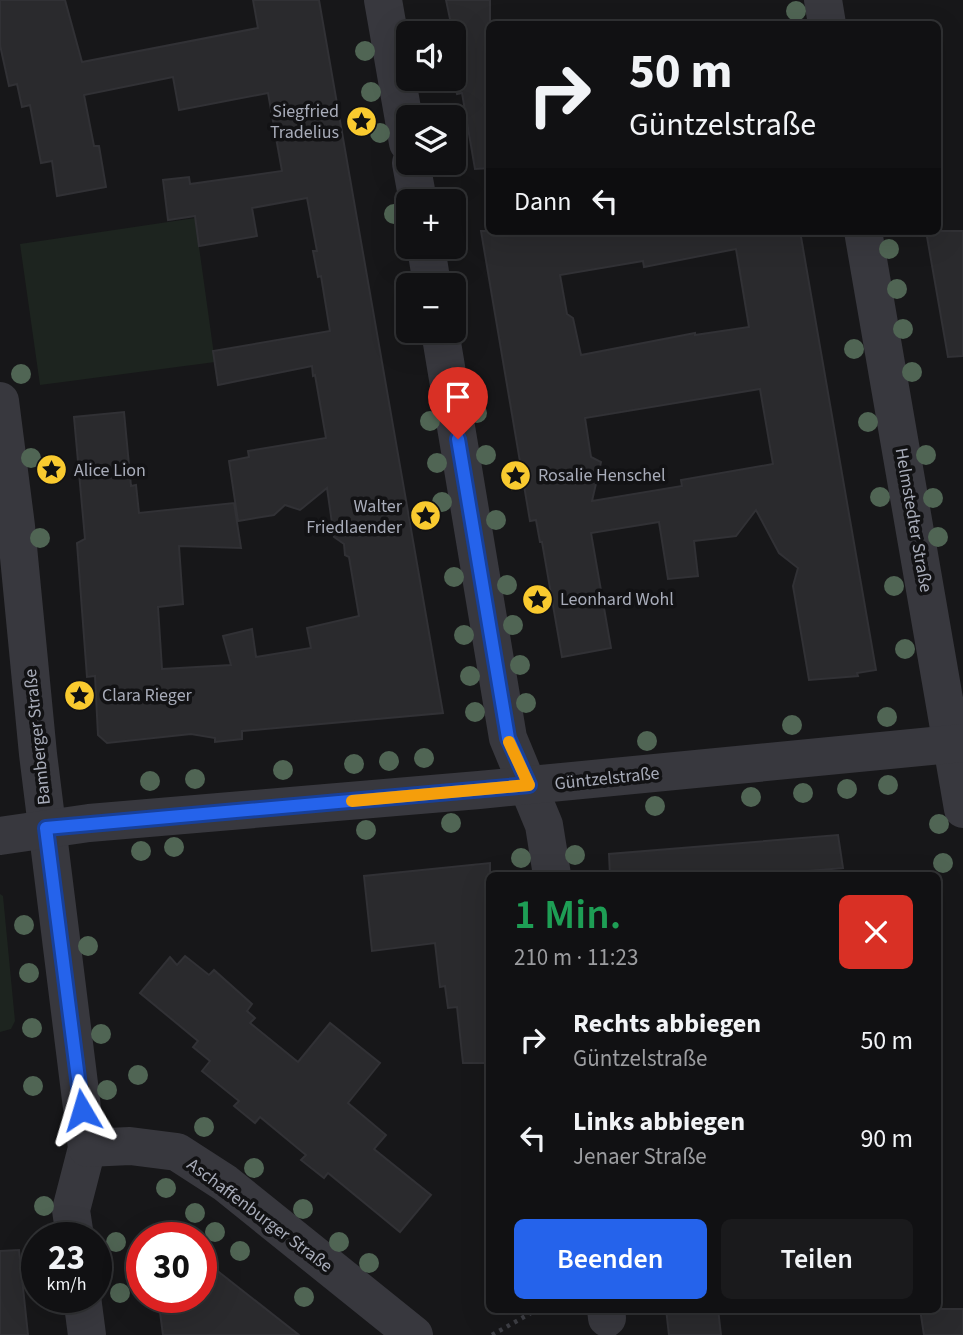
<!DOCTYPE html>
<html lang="de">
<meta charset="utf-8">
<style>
:root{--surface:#111113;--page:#1a1a1c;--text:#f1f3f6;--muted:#9c9da0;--line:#303133;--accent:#2563eb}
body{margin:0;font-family:"Source Sans 3",sans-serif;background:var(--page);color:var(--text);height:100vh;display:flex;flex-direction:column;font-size:26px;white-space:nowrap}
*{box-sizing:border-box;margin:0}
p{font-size:23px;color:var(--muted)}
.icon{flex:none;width:38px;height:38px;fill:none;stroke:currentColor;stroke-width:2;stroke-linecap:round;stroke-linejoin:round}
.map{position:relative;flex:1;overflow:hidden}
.panel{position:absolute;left:486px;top:872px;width:455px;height:441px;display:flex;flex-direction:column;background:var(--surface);border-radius:10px;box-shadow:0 7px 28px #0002,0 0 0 2px var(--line)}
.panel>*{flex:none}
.guide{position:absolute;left:486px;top:21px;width:455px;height:214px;border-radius:10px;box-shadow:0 7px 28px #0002,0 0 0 2px var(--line);background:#111113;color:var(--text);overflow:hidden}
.controls{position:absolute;left:396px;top:21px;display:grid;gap:14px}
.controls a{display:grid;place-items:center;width:70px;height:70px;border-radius:10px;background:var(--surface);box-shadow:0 7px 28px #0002,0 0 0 2px var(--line);font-size:35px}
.speed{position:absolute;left:21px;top:1222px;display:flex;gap:14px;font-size:35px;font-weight:700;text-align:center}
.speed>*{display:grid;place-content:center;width:91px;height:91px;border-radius:50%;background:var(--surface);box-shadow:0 7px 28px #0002,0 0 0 2px var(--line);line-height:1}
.speed small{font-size:18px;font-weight:400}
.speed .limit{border:10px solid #d22;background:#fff;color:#111}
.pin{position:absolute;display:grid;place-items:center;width:60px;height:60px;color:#fff;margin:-72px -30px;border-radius:50% 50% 50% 0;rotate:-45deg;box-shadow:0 0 7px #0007}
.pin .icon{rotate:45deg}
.me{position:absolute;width:77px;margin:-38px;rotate:353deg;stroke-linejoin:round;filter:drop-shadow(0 0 5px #0008)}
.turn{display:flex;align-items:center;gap:24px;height:147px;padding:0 28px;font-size:32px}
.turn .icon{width:91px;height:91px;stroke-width:2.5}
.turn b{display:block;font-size:49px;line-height:60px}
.then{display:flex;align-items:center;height:66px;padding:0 28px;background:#0003;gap:14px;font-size:26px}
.round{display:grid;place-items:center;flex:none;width:74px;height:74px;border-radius:10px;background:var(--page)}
.overview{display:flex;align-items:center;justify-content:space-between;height:119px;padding:0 28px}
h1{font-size:42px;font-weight:600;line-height:52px;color:#1e9e55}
.cta{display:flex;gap:14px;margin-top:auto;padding:14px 28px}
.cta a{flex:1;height:80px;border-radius:10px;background:var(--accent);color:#fff;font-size:28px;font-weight:600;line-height:80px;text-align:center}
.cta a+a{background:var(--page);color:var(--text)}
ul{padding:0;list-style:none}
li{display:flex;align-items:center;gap:21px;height:98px;padding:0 28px}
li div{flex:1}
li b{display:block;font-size:26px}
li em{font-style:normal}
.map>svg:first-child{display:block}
.green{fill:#1d241f}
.building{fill:#2a2a2d;stroke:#313135;stroke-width:2;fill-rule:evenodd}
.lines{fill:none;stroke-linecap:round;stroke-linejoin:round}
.path{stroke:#3e3f45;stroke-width:4.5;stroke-dasharray:3.5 5;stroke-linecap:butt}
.minor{stroke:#38383e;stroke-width:38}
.tree{fill:#506554}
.route-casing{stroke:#184099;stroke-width:18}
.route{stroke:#2563eb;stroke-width:12}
.slow{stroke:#f59e0b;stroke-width:12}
.labels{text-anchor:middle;stroke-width:7;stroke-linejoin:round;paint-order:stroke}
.poi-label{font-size:18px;fill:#a8acb9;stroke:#121214;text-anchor:start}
.street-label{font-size:18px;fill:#a8acb9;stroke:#121214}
</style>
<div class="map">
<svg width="963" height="1335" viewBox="0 0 963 1335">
<rect width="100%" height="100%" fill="#171719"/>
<!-- green -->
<g class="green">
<path d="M195,218L215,362L40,385L20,244Z"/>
<path d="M0,894L3,896L15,1021L11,1029L0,1032Z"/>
</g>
<!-- building -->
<g class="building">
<path d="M0,0H65L82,62L258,28L253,0H319L443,713L242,731V739L215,742V738L191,734L107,743L98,735L95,676L87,677L77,543L85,539L74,417L124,412L131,486L136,485L139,513L234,503L241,548L179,546L183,604L158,607L162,669L231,665L223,636L252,629L256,657L311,648L307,628L359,616L349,557L345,555L344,544L334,537L327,488L300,510L285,505L274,515L238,521L229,461L249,457L248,451L326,438L315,375L313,376L312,366L218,385L213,351L330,331L321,276L318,277L313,251H317L307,198L252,208L257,236L199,246L195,216L168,220L163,180L189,177L190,184L282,171L268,93L179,110L173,77L84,95L94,146H99L106,187L57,196L52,161L41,163L30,105L22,107L17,84L9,86L0,45Z"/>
<path d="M446,0H490V168L475,169L462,93L457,94L453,73V33Z"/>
<path d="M481,231H800L876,670L857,673L858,676L809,680L793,586L798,568L779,553L756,510L736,536L694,541L698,576L668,579L659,522L591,533L611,648L562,657L542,542H540L536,520L530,521ZM736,249L749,327L695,335V333L581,355L573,318L567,314L560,275L643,261L644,267ZM760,389L773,464L681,480L682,486L592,501L601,462L591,457L585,418Z"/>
<path d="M926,231H963V356L948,357Z"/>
<path d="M838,835L843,868L760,875H610L609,854Z"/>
<path d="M490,863V1063H463L457,1007L448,1008L445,986L440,987L435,943L372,951L364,876Z"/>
<path d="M185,956L209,975L214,970L252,1004L247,1011L255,1018L250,1023L298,1062L330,1023L380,1063L348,1103L386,1135L374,1149L431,1195L400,1232L328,1173L324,1178L301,1160L306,1155L260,1117L255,1123L234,1106L239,1101L202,1071L210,1061L193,1047L198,1041L140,993L170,957L177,965Z"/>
<path d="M19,1250L28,1335H0V1251Z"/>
<path d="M201,1258L299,1335H163L158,1297H201Z"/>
<path d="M666,1309H718L721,1335H669Z"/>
<path d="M920,1309H963V1335H924Z"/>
</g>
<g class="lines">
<!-- path -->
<path class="path" d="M492,1335L538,1309"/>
<!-- minor -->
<g class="minor">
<path d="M383,0L408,143"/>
<path d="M823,0L827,24"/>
<path d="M411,163L418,201"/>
<path d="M863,231L963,809"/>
<path d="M426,247L432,285"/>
<path d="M440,331L508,738L544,825L552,875"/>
<path d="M0,401L16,526L38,754L87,1148L71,1210L75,1237"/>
<path d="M0,836L89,823L479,790L963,743"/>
<path d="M87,1148L130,1146L177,1152L225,1183L414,1335"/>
<path d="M82,1297L87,1335"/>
<path d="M606,1309L607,1318"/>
</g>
</g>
<!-- trees -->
<g class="tree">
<circle cx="796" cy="11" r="10"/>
<circle cx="365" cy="51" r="10"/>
<circle cx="371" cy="92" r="10"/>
<circle cx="380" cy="133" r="10"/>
<circle cx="394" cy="214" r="10"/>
<circle cx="889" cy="249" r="10"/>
<circle cx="897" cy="289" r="10"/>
<circle cx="903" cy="329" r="10"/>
<circle cx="854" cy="349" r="10"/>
<circle cx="912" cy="372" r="10"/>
<circle cx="21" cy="374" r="10"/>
<circle cx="477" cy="413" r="10"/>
<circle cx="430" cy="421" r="10"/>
<circle cx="868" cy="422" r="10"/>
<circle cx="486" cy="455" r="10"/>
<circle cx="926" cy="455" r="10"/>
<circle cx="31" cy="458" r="10"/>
<circle cx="437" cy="463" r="10"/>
<circle cx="880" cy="497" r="10"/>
<circle cx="933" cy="498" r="10"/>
<circle cx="442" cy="502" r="10"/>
<circle cx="496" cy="520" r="10"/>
<circle cx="938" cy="537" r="10"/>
<circle cx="40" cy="538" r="10"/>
<circle cx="454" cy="577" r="10"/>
<circle cx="507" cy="585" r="10"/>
<circle cx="894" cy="586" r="10"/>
<circle cx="513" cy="625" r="10"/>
<circle cx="464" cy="635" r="10"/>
<circle cx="905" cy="649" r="10"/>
<circle cx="520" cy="665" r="10"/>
<circle cx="470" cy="676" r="10"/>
<circle cx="526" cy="703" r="10"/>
<circle cx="475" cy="712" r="10"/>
<circle cx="887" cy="717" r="10"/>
<circle cx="792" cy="725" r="10"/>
<circle cx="647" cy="741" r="10"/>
<circle cx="424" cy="758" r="10"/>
<circle cx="389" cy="761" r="10"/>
<circle cx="354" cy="764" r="10"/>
<circle cx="283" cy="770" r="10"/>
<circle cx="195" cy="779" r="10"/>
<circle cx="150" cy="781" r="10"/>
<circle cx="888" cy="785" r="10"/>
<circle cx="847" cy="789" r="10"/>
<circle cx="803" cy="793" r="10"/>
<circle cx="751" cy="797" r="10"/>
<circle cx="655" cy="806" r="10"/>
<circle cx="451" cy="823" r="10"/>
<circle cx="939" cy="824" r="10"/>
<circle cx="366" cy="830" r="10"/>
<circle cx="174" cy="847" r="10"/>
<circle cx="141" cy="851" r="10"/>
<circle cx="575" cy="855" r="10"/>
<circle cx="521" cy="858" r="10"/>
<circle cx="943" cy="863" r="10"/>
<circle cx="24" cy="925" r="10"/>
<circle cx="88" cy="946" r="10"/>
<circle cx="29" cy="973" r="10"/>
<circle cx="32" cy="1028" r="10"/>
<circle cx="101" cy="1034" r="10"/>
<circle cx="138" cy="1075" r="10"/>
<circle cx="33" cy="1086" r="10"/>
<circle cx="107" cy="1090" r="10"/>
<circle cx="204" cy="1127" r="10"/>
<circle cx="254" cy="1168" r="10"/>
<circle cx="166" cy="1188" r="10"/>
<circle cx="44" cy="1206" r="10"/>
<circle cx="303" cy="1209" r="10"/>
<circle cx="195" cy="1213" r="10"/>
<circle cx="215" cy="1232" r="10"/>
<circle cx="116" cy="1242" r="10"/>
<circle cx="339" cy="1242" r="10"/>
<circle cx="240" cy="1251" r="10"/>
<circle cx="369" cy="1263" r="10"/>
<circle cx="120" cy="1293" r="10"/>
<circle cx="304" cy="1297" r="10"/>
</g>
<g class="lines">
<defs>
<path id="route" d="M82,1110L46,828L529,785L508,738L458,439"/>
</defs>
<!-- route casing -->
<use href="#route" class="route-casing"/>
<!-- route -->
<use href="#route" class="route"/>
<!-- slow -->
<path class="slow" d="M352,801L529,785L509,742"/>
</g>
<!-- icons -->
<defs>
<symbol id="sight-disc" viewBox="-11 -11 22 22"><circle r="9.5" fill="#f9ca2f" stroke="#121214"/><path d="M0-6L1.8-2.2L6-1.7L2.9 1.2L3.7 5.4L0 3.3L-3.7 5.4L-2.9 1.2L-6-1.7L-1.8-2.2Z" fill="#111"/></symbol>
</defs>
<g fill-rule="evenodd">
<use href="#sight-disc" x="344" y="104" width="35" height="35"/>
<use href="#sight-disc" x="34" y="452" width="35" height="35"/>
<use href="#sight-disc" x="498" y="458" width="35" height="35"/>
<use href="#sight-disc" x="408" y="498" width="35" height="35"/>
<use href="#sight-disc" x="520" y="582" width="35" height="35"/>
<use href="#sight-disc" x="62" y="678" width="35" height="35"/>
</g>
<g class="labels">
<!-- poi labels -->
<g class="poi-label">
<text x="339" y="117" text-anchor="end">Siegfried<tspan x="339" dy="21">Tradelius</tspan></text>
<text x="74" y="476">Alice Lion</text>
<text x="538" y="481">Rosalie Henschel</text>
<text x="402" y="512" text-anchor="end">Walter<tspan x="402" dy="21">Friedlaender</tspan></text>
<text x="560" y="605">Leonhard Wohl</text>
<text x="102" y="701">Clara Rieger</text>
</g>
<!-- street labels -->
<g class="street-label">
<text transform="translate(914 520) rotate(80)" y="6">Helmstedter Straße</text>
<text transform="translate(37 737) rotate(-96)" y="6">Bamberger Straße</text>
<text transform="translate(607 778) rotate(-6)" y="6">Güntzelstraße</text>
<text transform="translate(260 1215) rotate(37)" y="6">Aschaffenburger Straße</text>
</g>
</g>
</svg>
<div class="controls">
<a><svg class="icon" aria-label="sound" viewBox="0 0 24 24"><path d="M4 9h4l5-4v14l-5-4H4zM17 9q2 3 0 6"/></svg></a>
<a><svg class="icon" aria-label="layers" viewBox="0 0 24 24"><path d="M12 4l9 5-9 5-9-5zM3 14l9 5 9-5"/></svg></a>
<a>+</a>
<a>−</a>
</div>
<div class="speed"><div>23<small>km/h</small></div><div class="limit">30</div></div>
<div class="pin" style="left:458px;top:439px;background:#d93025"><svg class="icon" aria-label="arrive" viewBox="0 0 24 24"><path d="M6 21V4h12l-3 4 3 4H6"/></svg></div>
<svg class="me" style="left:82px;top:1110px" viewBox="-20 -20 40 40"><path d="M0-17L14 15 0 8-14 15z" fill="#2563eb" stroke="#fff" stroke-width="4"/></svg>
<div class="guide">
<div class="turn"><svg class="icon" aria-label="right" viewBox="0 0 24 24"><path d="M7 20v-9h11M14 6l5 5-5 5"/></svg><div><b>50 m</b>Güntzelstraße</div></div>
<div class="then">Dann<svg class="icon" aria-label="left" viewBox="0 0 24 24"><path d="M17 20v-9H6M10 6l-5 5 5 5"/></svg></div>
</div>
<section class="panel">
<div class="overview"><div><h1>1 Min.</h1><p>210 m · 11:23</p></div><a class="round" style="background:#d93025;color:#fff"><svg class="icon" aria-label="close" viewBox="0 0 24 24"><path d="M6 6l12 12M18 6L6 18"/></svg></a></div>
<ul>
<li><svg class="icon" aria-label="right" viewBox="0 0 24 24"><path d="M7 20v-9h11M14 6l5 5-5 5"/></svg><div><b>Rechts abbiegen</b><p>Güntzelstraße</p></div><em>50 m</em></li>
<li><svg class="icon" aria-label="left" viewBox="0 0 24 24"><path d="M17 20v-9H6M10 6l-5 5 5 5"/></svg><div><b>Links abbiegen</b><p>Jenaer Straße</p></div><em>90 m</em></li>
</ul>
<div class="cta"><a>Beenden</a><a>Teilen</a></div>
</section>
</div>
